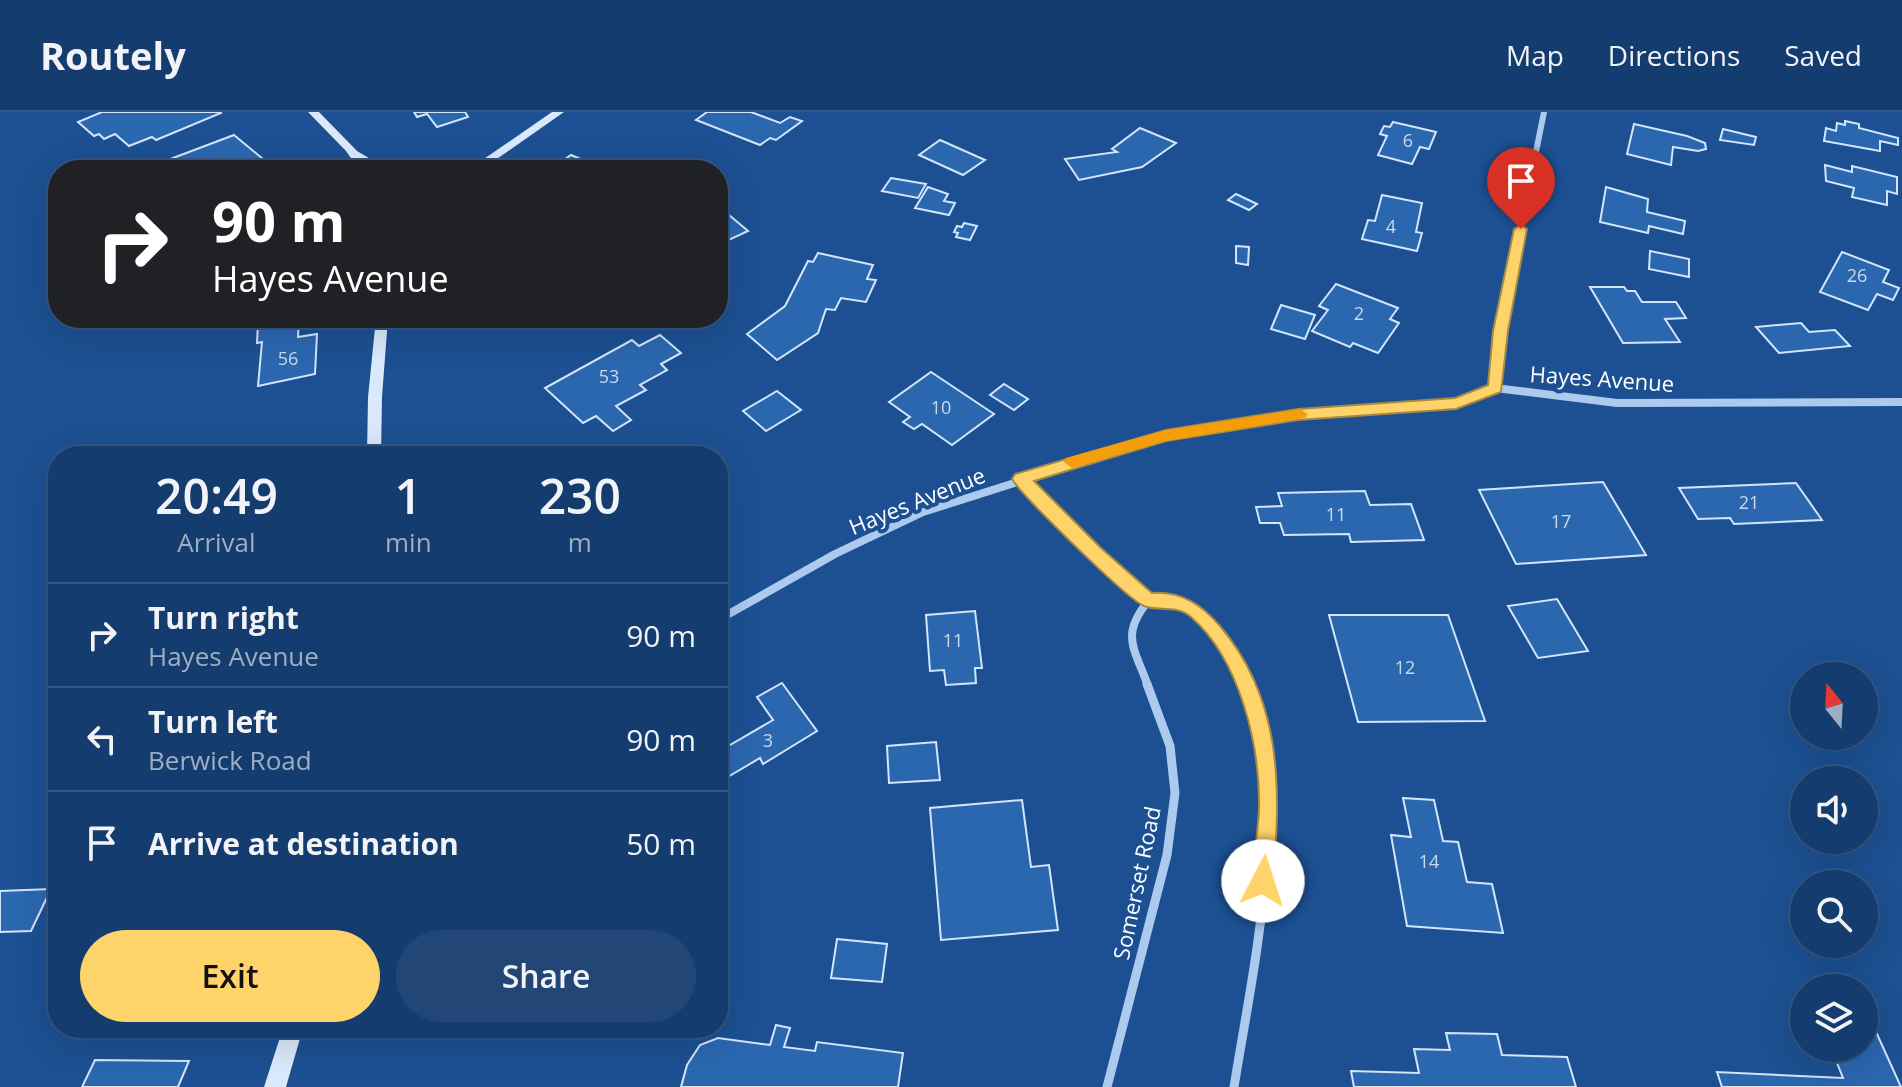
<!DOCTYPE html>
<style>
:root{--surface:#153c6e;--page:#224776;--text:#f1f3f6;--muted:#9dadc2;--line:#345681;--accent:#fed36a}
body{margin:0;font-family:"Open Sans",sans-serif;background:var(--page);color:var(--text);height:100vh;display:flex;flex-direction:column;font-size:30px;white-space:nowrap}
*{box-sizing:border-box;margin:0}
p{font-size:26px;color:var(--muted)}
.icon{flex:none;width:44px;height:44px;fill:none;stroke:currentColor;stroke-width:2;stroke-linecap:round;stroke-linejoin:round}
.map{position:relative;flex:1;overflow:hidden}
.sheet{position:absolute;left:48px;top:334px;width:680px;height:592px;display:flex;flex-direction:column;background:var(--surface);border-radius:32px;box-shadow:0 8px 32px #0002,0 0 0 2px var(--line)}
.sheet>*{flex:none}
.guide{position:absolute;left:48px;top:48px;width:680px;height:168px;border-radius:32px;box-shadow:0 8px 32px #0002,0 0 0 2px var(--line);background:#202124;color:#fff;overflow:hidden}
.needle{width:52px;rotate:342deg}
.tools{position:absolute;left:1790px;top:550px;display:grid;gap:16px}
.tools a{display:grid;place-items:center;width:88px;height:88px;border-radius:50%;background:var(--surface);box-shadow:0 8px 32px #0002,0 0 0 2px var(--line);font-size:40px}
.pin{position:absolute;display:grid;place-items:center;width:68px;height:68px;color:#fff;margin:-82px -34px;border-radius:50% 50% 50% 0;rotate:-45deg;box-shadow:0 0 8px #0007}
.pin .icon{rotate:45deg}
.me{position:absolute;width:88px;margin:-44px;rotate:5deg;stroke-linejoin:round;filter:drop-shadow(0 0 6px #0008)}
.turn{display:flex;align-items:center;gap:28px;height:168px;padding:0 32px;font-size:36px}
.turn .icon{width:104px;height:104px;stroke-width:2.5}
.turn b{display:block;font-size:56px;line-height:68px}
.eta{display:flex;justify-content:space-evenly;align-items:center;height:136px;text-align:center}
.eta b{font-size:48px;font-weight:600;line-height:56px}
.button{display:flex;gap:16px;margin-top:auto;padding:16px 32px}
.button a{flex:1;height:92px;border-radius:48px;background:var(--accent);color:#111;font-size:32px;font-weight:600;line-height:92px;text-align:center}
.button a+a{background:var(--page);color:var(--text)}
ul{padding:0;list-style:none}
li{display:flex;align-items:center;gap:24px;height:104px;padding:0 32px;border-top:2px solid var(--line)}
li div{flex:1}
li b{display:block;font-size:30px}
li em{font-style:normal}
header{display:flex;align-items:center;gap:48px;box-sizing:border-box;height:112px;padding:0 40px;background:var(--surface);border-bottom:2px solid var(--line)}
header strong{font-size:38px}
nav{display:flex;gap:44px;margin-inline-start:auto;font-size:28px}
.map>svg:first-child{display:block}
.building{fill:#2b67af;stroke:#d3e5fa;stroke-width:2}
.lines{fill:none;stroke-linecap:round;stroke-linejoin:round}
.street-far2{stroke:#accaee;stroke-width:6}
.street-far1{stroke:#accaee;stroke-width:8}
.street{stroke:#accaee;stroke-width:9}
.secondary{fill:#d9e8fa;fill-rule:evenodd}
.route{fill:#fed36a;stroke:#a58945;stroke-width:2}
.slow{fill:#f59e0b}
.labels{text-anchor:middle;stroke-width:8;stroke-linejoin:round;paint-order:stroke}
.number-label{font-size:18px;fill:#cad9eb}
.street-label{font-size:22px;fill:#fff;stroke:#1c5092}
</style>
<header>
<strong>Routely</strong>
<nav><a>Map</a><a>Directions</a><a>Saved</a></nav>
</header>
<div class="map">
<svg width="1902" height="975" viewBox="0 0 1902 975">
<rect width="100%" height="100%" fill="#1c5092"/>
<!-- building -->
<g class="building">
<path d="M102,0H220L221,1L156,28L152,25L129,34L115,22L104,27L99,22L94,24L78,10Z"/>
<path d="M414,0H465L468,5L437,15L427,2L417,5Z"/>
<path d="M707,0H751L780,11L790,5L802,9L776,28L770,26L760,33L696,8Z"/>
<path d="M1845,9L1859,12V16L1898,26V33L1880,29V39L1824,29L1826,16L1836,19L1837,11L1845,13Z"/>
<path d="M1393,10L1436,20L1429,37L1420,35L1412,52L1378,43L1387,24L1380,22L1384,14L1390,15Z"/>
<path d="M1634,12L1687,24L1705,31L1706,37L1698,39L1673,35L1671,53L1627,42Z"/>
<path d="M1140,16L1176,31L1142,55L1079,68L1065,47L1117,40L1112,37Z"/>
<path d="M1723,17L1756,25L1754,33L1720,28Z"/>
<path d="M234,23L269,52L268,58L144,57Z"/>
<path d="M940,28L985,48L963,63L919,43Z"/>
<path d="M571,43L607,58H550Z"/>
<path d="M1825,53L1852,60V54L1897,65V82L1887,79V93L1852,85L1854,76L1826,69Z"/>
<path d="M891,66L926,72L918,86L882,79Z"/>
<path d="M928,75L948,82L944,89L955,91L949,103L915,96Z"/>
<path d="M1606,75L1648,87L1647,100L1685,109L1683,122L1649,114L1648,121L1600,110Z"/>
<path d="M1236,82L1257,92L1249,98L1228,88Z"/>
<path d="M1382,83L1422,91L1416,120L1422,121L1417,139L1362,127L1368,108L1375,109Z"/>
<path d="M722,97L748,119L718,133V99Z"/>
<path d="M964,111L977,114L970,128L956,125L958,121L954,120L957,114L962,115Z"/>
<path d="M1236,134L1249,135L1248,153L1236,151Z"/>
<path d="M1650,139L1689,147V165L1649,157Z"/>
<path d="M1842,140L1889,158L1883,170L1899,176L1893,188L1877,182L1868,198L1820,180Z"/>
<path d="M818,141L873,153L867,167L876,168L866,190L841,186L835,198L826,197L818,221L777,248L747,222L785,194L808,149L813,150Z"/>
<path d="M1336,172L1398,196L1390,207L1399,211L1378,241L1353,231L1350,235L1312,219L1328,198L1319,194Z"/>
<path d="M1590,175H1624L1627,179H1635L1642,190H1676L1686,206L1665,207L1680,230L1623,231Z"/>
<path d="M1281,193L1315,203L1305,227L1271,217Z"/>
<path d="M274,206H299L298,225L317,222L315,262L258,274L262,230L257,231L258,209Z"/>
<path d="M1801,211L1809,220L1835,218L1850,234L1779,241L1756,215Z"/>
<path d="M660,223L681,241L661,252L667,258L640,273L646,278L616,294L631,308L613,319L596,304L583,311L545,276L632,228L639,234Z"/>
<path d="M931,260L994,302L952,333L922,312L914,317L903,310L910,305L889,290Z"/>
<path d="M1004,272L1028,287L1014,298L990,283Z"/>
<path d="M777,279L801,298L766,319L743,299Z"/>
<path d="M1603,370L1646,443L1516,452L1479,378Z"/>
<path d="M1796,371L1822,408L1734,412L1730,406L1698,407L1679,376Z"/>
<path d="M1365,379L1370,393L1411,392L1424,428L1351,430L1349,422L1284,423L1280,411H1260L1256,395L1282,394L1278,381Z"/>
<path d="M1557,487L1588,539L1538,546L1508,494Z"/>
<path d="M975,499L982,556H975L976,571L946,573L944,558L930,559L926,503Z"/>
<path d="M1329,503H1448L1485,609L1358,610Z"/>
<path d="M782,571L817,619L763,652L760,646L721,669L718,664V640L773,608L757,585Z"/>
<path d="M936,630L940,668L889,671L887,634Z"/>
<path d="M1403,686L1434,688L1443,729L1458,730L1467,770L1492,772L1503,821L1407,814L1391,723L1411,725Z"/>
<path d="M1022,688L1031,755L1049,753L1058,818L941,828L930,696Z"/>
<path d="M51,777L31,819L0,820V779Z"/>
<path d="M837,827L887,832L882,870L831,866Z"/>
<path d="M776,913L790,916L784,935L815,939L817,930L903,941L898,975H681L687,953L700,933L718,926L770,933Z"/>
<path d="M1446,921L1497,922L1502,943L1567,945L1576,975H1354L1351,959L1419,961L1414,937L1450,938Z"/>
<path d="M1864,921L1877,922L1901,975H1722L1717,960L1843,966L1831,936H1864Z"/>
<path d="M95,948L189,949L178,975H82Z"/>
</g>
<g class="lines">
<!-- street-far2 -->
<path class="street-far2" d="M1497,255L1500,219L1544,0"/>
<!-- street-far1 -->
<g class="street-far1">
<path d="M1495,276L1497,253"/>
<path d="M1021,367L1094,440L1149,488L1182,493L1209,511L1224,529L1247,574"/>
<path d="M718,508L835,442L923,400L1166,323L1298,302L1456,291L1495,276L1617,291L1902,290"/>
<path d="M1148,574C1134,535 1120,523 1149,488"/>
</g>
<!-- street -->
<g class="street">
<path d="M1107,975L1167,743L1175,681L1170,634L1147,572"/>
<path d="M1234,975C1252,862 1294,679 1246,572"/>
</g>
<!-- secondary -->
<g class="secondary">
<path d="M308,0H319L357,39L389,58H375L367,53L371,58H359L346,39Z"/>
<path d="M552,0H564L481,58H468Z"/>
<path d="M376,206H388L382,285L381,344H367L368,285Z"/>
<path d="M283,916H303L286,975H264Z"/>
</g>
</g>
<!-- route -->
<path class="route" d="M1521,113L1527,117L1508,219L1501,280L1456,297L1298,308L1166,329L1034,369L1101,436L1152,481C1182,479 1202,493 1220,514C1283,588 1281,678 1273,769L1270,777L1263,780L1255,777L1252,769C1254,745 1258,720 1259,696C1260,633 1240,548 1191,505C1176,492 1158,500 1144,494C1126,486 1024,386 1012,367L1015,362L1166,318L1298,297L1455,286L1488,273L1493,219L1514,117Z"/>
<!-- slow -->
<path class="slow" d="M1300,297L1308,302L1305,306L1166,329L1072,356L1064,350L1066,346L1166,318Z"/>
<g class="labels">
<!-- number labels -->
<g class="number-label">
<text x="1408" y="35">6</text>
<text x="1391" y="121">4</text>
<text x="1857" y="170">26</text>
<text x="1359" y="208">2</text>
<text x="288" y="253">56</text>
<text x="609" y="271">53</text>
<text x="941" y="302">10</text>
<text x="1749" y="397">21</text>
<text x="1336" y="409">11</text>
<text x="1561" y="416">17</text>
<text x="953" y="535">11</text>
<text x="1405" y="562">12</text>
<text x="768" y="635">3</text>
<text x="1429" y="756">14</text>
</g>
<!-- street labels -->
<g class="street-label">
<text transform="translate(1602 267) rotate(4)" y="8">Hayes Avenue</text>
<text transform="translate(917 389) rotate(-22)" y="8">Hayes Avenue</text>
<text transform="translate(1137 771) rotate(-78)" y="8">Somerset Road</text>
</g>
</g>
</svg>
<div class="tools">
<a><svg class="needle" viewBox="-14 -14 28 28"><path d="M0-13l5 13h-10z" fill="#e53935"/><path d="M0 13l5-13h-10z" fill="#9dadc2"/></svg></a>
<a><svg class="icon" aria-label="sound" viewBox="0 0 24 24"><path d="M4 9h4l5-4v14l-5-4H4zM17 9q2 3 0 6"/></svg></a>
<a><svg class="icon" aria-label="search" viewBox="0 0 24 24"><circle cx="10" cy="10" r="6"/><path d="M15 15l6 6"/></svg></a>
<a><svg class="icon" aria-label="layers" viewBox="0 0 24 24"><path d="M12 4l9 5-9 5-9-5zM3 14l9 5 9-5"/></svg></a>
</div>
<div class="pin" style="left:1521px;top:117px;background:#d93025"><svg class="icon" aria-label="arrive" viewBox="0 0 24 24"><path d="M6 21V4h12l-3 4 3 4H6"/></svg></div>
<svg class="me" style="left:1263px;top:769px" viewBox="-20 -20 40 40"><circle r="19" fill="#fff"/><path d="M0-13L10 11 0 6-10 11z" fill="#fed36a"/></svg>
<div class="guide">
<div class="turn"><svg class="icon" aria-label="right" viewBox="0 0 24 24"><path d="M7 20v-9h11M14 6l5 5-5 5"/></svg><div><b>90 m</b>Hayes Avenue</div></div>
</div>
<section class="sheet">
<div class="eta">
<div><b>20:49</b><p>Arrival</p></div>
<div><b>1</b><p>min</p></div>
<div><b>230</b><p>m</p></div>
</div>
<ul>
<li><svg class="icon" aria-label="right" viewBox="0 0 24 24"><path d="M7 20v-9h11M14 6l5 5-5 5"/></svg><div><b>Turn right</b><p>Hayes Avenue</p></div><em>90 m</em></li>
<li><svg class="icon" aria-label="left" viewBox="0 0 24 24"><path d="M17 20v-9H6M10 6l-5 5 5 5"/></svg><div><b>Turn left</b><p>Berwick Road</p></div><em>90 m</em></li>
<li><svg class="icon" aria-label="arrive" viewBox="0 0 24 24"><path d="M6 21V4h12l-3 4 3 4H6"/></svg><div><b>Arrive at destination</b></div><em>50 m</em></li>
</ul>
<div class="button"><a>Exit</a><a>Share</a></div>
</section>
</div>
